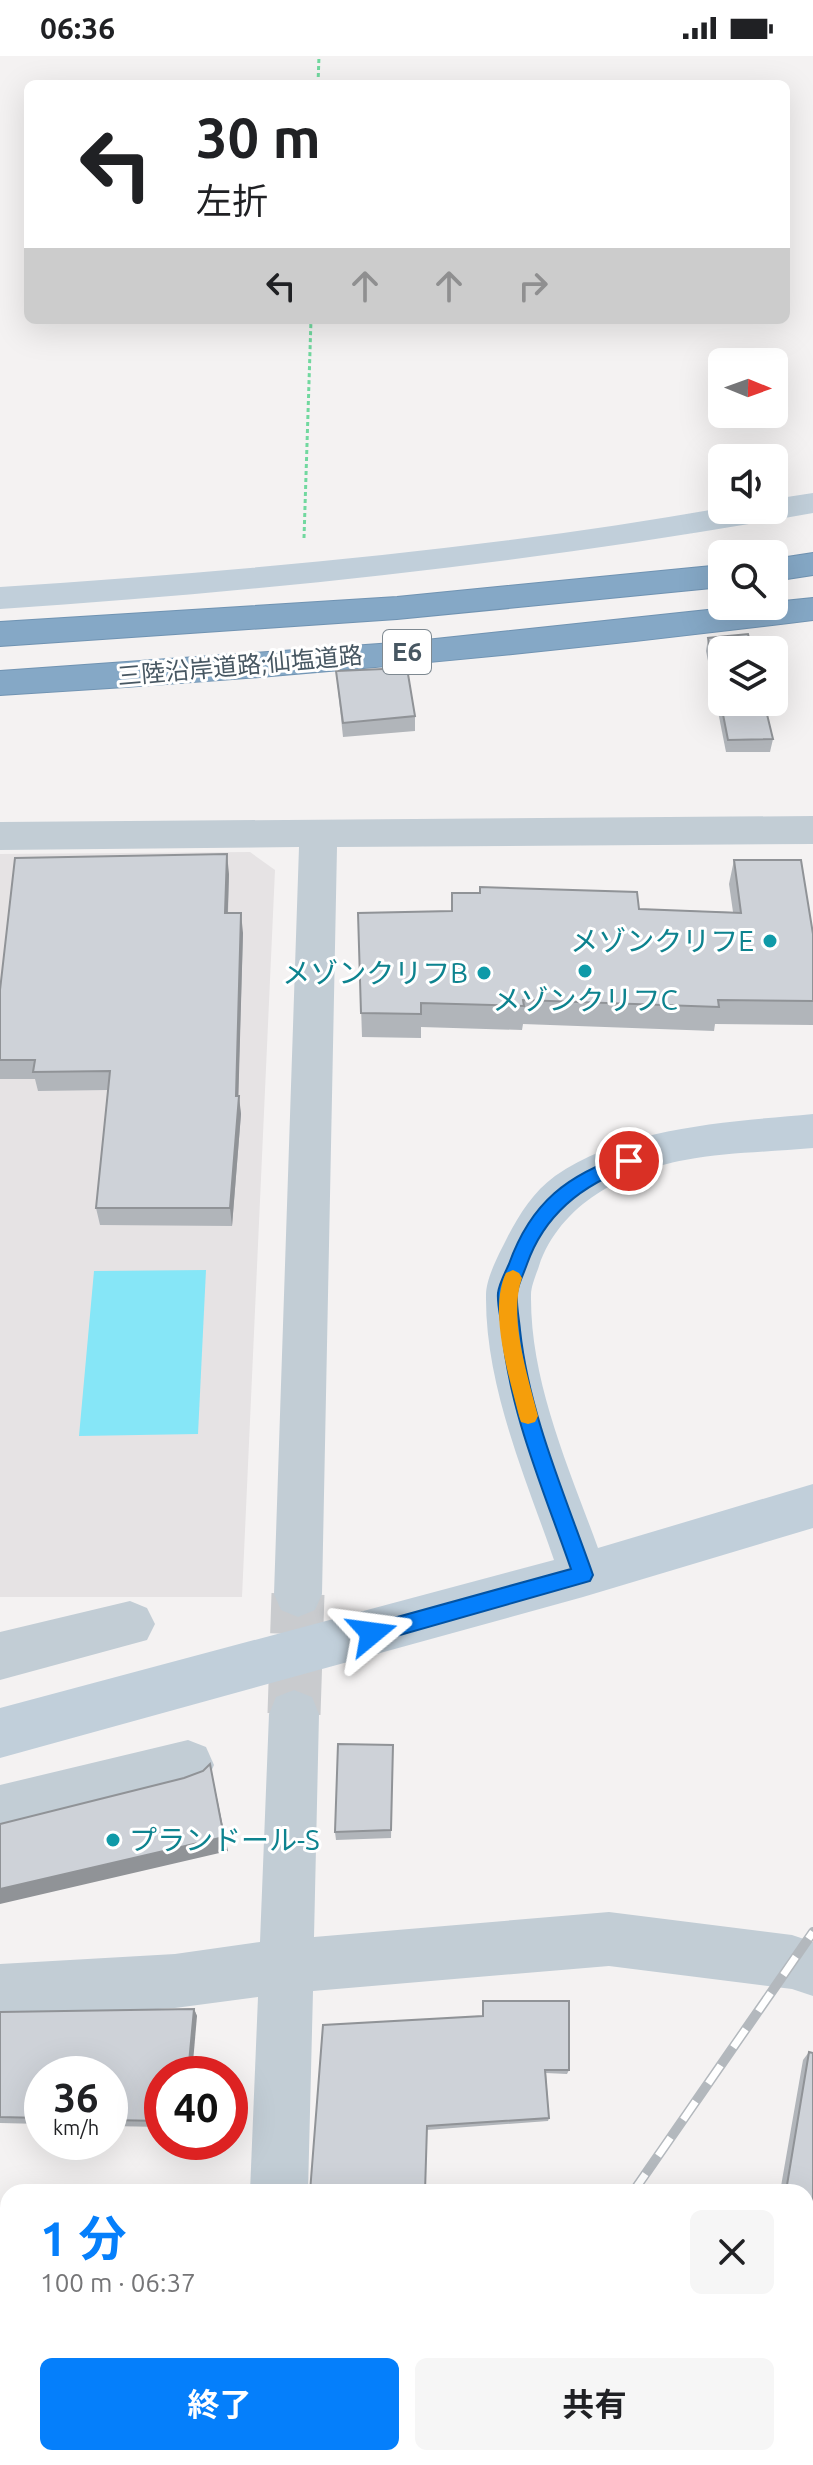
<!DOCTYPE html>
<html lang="ja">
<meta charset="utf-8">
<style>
:root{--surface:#fff;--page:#f6f6f6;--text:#202124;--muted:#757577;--accent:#057ffb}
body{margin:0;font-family:Ubuntu,"Noto Sans JP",sans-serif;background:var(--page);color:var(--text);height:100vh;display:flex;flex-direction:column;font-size:30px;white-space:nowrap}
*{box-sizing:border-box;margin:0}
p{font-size:26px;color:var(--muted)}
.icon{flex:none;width:44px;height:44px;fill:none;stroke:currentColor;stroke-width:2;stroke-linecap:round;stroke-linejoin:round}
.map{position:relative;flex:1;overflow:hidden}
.panel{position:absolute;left:0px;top:2128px;width:814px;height:282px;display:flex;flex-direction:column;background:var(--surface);border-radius:24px 24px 0 0;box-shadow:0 8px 32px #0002}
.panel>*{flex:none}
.banner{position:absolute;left:24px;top:24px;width:766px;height:244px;border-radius:12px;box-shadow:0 8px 32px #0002;background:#fff;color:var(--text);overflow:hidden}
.needle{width:52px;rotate:91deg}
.tools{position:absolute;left:708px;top:292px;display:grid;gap:16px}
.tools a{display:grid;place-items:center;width:80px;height:80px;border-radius:12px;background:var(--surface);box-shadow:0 8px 32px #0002;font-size:40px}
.speed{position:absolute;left:24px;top:2000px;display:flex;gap:16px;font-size:40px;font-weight:700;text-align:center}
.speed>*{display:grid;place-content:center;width:104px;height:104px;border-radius:50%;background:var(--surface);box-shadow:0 8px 32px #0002;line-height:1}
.speed small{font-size:20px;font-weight:400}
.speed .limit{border:12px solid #d22;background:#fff;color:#111}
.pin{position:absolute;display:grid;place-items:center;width:68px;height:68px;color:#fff;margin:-34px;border:4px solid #fff;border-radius:50%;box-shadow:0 2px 8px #0007}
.me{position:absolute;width:88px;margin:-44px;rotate:74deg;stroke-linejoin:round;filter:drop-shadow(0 0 6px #0008)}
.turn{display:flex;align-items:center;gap:28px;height:168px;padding:0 40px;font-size:36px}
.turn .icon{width:104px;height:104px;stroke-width:2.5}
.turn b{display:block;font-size:56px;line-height:68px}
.lanes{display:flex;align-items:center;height:76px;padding:0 40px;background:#0003;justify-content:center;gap:40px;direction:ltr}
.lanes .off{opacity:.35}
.round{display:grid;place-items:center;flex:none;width:84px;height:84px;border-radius:12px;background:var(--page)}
.summary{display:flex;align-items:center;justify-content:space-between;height:136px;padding:0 40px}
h1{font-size:48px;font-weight:700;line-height:60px;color:var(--accent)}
.action{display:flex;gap:16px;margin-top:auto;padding:16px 40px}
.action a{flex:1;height:92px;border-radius:12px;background:var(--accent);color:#fff;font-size:32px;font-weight:700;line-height:92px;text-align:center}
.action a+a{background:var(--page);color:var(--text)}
.status{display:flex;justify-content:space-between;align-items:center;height:56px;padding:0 40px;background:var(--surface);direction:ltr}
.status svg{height:22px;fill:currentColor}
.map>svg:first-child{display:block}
.education{fill:#e6e3e4}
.water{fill:#86e6f7}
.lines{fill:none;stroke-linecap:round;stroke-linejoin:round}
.street-tunnel{stroke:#c9cbce;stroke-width:53;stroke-dasharray:53 27;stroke-linecap:butt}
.highway-casing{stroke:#7093b2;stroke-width:2}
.path{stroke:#71d89f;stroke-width:3;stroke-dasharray:4 3;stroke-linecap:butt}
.street{fill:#c2cdd5;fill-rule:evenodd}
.secondary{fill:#c1cfda;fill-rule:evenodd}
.highway{fill:#85a8c6;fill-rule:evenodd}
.rail-casing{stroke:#b3b8bd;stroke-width:10}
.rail{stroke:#fff;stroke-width:7;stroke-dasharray:22;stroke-linecap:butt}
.wall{fill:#b1b5ba}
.shaded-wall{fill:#909397}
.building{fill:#ced2d8;stroke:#909397;stroke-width:2}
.route{fill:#057ffb;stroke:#0353a3;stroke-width:2}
.slow{fill:#f59e0b}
.culture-dot{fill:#0f9aa8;stroke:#fff;stroke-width:3}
.labels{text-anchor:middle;stroke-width:6;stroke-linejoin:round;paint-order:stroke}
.far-street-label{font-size:24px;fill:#475762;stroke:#fff}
.shield{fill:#fff;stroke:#7e8991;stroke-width:2}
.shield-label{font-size:26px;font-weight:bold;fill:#475762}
.culture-label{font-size:28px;fill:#0d838f;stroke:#fff;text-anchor:end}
</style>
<div class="status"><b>06:36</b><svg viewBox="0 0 49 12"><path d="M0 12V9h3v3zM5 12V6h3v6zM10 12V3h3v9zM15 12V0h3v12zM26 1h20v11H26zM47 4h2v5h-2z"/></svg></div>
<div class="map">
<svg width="813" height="2409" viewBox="0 0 813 2409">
<rect width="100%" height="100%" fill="#f4f2f2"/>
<!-- education -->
<path class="education" d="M250,796L275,814L242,1541H0V798Z"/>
<!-- water -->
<path class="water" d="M206,1214L198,1378L79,1380L94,1215Z"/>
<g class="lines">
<!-- street-tunnel -->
<path class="street-tunnel" d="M294,1658L298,1538"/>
<defs>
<g id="highway">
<path d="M813,497V519L774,525V503Z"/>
<path d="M722,509V531L397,563L0,590V566L397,541Z"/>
<path d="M813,542V564C543,598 272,623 0,639V615L407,586L745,550H774V546Z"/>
</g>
</defs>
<!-- highway casing -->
<use href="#highway" class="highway-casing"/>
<!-- path -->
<g class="path">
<path d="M318,28L319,0"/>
<path d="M304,482L311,264"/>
</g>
<!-- street -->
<g class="street">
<path d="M813,760V788L337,791L322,1538L315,1554L298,1561L281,1554L274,1538L299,791L0,794V766Z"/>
<path d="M130,1545L147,1552L155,1568L147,1584L0,1624V1576Z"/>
<path d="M294,1634L312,1641L319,1658L314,1881L609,1856L792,1879L813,1886V1940L792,1933L609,1910L313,1935L308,2136H250L258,1941L175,1952L0,1962V1908L175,1898L260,1886L269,1658L276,1641Z"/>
<path d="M188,1684L206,1691L214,1709L206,1727L188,1734L0,1781V1729Z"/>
<path d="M238,2402H300L299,2409H237Z"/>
</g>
<!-- secondary -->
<g class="secondary">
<path d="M813,437V457C544,505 273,535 0,553V531C241,515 483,494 722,452L774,454V443Z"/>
<path d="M813,1058V1092C771,1096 727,1096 685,1104C624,1115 560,1148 539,1210C536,1219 531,1230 531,1239C530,1326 569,1412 598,1492L813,1428V1472L583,1541L0,1702V1652L554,1504C525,1420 485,1330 486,1239C486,1222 499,1198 507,1182C519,1159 533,1136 555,1120C627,1070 729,1066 813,1058Z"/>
</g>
<!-- highway -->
<use href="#highway" class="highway"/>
<defs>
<g id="rail">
<path d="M633,2136L813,1876"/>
<path d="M445,2409L450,2402"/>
</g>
</defs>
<!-- rail casing -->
<use href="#rail" class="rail-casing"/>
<!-- rail -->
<use href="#rail" class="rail"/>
</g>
<!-- wall -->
<g class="wall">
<path d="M708,582L773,683L770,696H726L706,595Z"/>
<path d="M336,615L415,660V675L343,681Z"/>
<path d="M734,804L813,878V969L715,968L714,975L523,968L522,974L421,971V982L362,981L358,857L639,853L733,856L729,828Z"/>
<path d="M229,818L228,857L243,877L238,1040L241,1058L232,1170L100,1169L96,1152L108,1034L38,1035L35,1023H0V934Z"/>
<path d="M393,1689L391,1782L336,1784L335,1776Z"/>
<path d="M483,1945L569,2014L567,2018L546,2017L549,2062L548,2065L426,2074L310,2136L483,1960Z"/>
<path d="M194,1953L197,1960L162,2018V2071L110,2070V2018H42V2068L0,2067V1956Z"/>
<path d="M809,1996L813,1997V2313L806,2311V2136H780L803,2004Z"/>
<path d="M0,2268L205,2402L204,2405L0,2404Z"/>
</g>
<!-- shaded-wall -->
<g class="shaded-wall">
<path d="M227,798L229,818L227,877L225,857Z"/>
<path d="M241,857L243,877L238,1054L239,1040L241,1058L232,1170L230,1152L236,1040Z"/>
<path d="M210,1708L228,1795L0,1848V1833L224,1781Z"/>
<path d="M194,1953L197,1960L192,2018H188Z"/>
</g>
<!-- building -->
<g class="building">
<path d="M748,578L752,594H722V646H764L773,683L728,684L708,582Z"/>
<path d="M407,612L415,660L343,667L336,615Z"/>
<path d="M227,798L225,857H241L236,1040H239L230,1152H96L110,1015L33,1016L35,1004H0V934L15,802Z"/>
<path d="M734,804H801L813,878V945L718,944L719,951L523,944L524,950L421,947V958L361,957L358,857L452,855V837H480V831L637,836L639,853L741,857Z"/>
<path d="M338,1688L393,1689L391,1774L335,1776Z"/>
<path d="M210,1708L224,1781L0,1833V1768L184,1722L203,1715Z"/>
<path d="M483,1945H569V2014H545L549,2062L427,2070L425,2136H310L323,1969L483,1960Z"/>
<path d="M194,1953L188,2018H162V2065L110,2064V2018H42V2062L0,2061V1956Z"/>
<path d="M809,1996L813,1997V2308L806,2306V2136H790L786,2135Z"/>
<path d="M8,2267V2402H201V2404L0,2403V2268Z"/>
</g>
<!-- route -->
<path class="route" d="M629,1098L635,1100L638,1105L635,1110C584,1127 545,1157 527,1208C524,1217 518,1228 517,1237C516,1249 519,1262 520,1274C529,1358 565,1439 593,1519L590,1525L372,1587L365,1584L362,1577L365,1571L372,1568L571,1513C544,1435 509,1356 502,1273C501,1262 497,1248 498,1237C499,1228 505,1217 509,1208C531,1146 568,1118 629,1098Z"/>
<!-- slow -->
<path class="slow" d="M513,1214L519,1217L522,1222C508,1260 528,1321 538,1360L535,1366L528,1368L521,1366L519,1360C509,1320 488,1254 506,1217Z"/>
<!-- markers -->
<g class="culture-dot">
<circle cx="770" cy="885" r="8"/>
<circle cx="585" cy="915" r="8"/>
<circle cx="484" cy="917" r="8"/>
<circle cx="113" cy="1784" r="8"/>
</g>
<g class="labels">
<!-- far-street labels -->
<g class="far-street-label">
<text transform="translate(240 610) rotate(-5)" y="8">三陸沿岸道路;仙塩道路</text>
</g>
<!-- shield labels -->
<rect class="shield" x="383" y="574" width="48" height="44" rx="6"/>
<g class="shield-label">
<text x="407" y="605">E6</text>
</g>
<!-- culture labels -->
<g class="culture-label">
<text x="754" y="895">メゾンクリフE</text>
<text x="468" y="927">メゾンクリフB</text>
<text x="585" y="954" text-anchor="middle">メゾンクリフC</text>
<text x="129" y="1794" text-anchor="start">プランドール-S</text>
</g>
</g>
</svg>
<div class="tools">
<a><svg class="needle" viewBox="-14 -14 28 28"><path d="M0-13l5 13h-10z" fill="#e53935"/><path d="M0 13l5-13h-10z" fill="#757577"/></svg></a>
<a><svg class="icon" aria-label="sound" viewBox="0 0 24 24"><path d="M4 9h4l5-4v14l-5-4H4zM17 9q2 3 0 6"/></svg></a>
<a><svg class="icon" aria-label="search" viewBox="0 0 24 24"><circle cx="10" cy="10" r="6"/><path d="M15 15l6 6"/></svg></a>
<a><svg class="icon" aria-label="layers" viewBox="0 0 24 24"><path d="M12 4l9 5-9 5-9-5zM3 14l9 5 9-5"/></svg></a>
</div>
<div class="speed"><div>36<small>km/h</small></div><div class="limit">40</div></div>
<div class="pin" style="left:629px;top:1105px;background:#d93025"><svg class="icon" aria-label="arrive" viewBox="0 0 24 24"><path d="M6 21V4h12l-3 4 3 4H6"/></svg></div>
<svg class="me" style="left:372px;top:1577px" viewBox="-20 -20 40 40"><path d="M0-17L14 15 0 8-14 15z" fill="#057ffb" stroke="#fff" stroke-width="4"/></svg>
<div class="banner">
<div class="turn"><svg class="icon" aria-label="left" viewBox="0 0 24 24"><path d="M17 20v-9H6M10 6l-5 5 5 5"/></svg><div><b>30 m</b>左折</div></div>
<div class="lanes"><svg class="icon" aria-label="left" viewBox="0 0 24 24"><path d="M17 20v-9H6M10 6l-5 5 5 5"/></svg><svg class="icon off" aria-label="ahead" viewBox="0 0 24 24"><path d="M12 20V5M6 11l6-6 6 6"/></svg><svg class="icon off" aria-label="ahead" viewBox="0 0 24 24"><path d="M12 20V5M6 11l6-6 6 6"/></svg><svg class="icon off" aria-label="right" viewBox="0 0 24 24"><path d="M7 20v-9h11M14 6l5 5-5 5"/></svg></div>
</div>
<section class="panel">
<div class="summary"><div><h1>1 分</h1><p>100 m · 06:37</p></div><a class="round"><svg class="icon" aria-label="close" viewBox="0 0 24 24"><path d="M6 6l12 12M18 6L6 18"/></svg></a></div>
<div class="action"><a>終了</a><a>共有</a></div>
</section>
</div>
